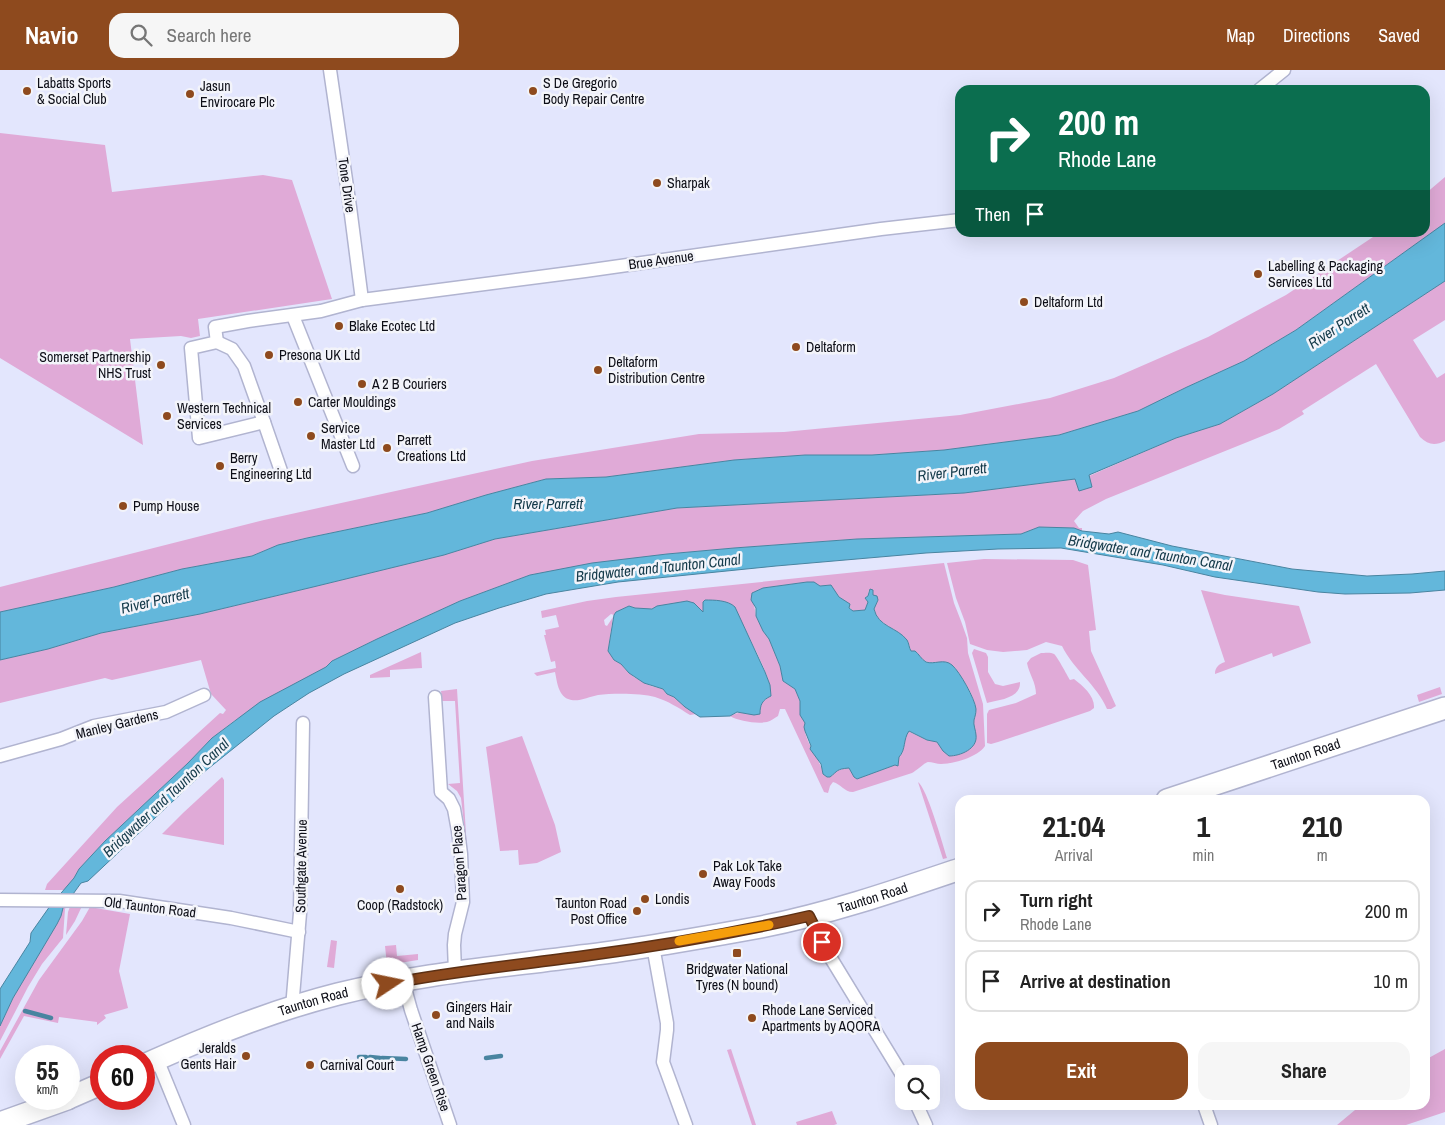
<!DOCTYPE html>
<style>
:root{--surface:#fff;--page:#f6f6f6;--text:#222;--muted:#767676;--line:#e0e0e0;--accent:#8e4a1e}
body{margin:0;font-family:"Archivo Narrow",sans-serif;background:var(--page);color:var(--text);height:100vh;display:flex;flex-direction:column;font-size:19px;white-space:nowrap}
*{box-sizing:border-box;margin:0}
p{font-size:16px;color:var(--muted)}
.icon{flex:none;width:28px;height:28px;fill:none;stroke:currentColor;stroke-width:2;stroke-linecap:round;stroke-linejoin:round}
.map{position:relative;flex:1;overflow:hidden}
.drawer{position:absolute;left:955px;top:725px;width:475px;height:315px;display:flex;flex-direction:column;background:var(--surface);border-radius:15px;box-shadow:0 5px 20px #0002}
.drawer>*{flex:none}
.hud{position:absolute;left:955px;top:15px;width:475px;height:152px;border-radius:15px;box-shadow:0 5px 20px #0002;background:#0b6e4f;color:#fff;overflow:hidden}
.buttons{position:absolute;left:895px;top:995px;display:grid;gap:10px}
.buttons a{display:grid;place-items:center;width:45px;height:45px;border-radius:10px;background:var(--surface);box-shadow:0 5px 20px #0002;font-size:25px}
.speed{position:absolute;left:15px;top:975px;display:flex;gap:10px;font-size:25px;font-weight:700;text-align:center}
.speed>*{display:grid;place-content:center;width:65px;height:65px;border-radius:50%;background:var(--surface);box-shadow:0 5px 20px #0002;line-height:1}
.speed small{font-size:12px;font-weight:400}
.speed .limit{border:8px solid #d22;background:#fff;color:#111}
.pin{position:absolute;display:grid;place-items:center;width:42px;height:42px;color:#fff;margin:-21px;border:2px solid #fff;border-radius:50%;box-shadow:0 1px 5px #0007}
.me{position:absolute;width:55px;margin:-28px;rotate:79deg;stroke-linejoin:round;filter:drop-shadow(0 0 4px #0008)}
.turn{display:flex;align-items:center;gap:18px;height:105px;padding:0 20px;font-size:22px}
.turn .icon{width:65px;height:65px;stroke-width:2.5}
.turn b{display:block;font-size:35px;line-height:42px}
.then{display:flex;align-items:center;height:48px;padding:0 20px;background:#0003;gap:10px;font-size:19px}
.eta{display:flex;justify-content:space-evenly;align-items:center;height:85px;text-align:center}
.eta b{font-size:30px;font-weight:800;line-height:35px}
.button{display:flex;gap:10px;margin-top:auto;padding:10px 20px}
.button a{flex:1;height:58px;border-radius:15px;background:var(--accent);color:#fff;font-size:20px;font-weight:800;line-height:58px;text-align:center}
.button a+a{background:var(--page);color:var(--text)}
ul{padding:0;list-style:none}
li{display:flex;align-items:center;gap:15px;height:62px;margin:0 10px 8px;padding:0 10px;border:2px solid var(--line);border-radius:15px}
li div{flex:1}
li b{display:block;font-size:19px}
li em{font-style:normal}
header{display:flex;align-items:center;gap:30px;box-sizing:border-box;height:70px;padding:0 25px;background:var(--accent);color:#fff}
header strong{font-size:24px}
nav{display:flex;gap:28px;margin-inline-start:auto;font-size:18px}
.search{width:350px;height:45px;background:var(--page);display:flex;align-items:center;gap:12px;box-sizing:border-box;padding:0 18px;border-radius:15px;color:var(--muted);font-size:19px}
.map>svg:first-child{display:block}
.green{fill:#e0aad7;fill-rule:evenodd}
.water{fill:#63b7db;stroke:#4984a0}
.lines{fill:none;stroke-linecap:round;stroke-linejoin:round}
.stream{stroke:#4984a0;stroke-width:4.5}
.minor-casing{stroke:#b1b4d0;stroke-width:15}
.primary-casing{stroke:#b1b4d0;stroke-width:24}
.minor{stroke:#fff;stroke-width:12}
.primary{stroke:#fff;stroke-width:21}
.route-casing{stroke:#5c3014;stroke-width:12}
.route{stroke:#8e4a1e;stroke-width:9}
.slow{stroke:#f59e0b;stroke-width:9}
.poi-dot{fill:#8e4a1e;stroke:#f3f4fa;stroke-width:2}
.labels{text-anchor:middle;stroke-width:5;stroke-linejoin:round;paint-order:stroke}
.poi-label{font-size:14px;fill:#0d0e17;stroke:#f3f4fa;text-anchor:start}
.street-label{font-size:14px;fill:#0d0e17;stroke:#f3f4fa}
.water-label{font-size:15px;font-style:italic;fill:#143a4a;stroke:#f3f4fa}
</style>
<header>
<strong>Navio</strong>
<div class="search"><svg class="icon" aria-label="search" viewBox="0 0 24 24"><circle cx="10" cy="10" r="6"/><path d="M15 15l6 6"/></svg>Search here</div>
<nav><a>Map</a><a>Directions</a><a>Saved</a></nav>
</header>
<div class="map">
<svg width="1445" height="1055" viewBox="0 0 1445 1055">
<rect width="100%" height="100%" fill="#e3e6fd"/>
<!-- green -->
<g class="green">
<path d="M0,63L105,75L112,122L263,105L292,110L332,229L198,249L200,266L191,268L181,266L130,269L143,375L0,288Z"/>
<path d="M1445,107V153L1296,260L1244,291L1187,317L1138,341L1059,365L944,380L872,385H805L734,390L606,407L546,409L486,425L427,443L306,468L278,475L252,486L182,499L114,517L0,542V517L264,450L532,391L699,364L784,362L960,345L1050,328L1114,308L1208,267L1286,225L1379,163L1425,162V124Z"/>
<path d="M1445,211V250L1413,270L1437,308L1445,303V371C1435,376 1428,375 1420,367L1376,294L1302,341L1304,344L1279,359L1250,371L1106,429L1083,441L1074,451L1079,458H1082V461L1076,460L1039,457L1021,464L857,469L734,478L667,484L530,505L460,531L377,569L332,591L326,597L234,651L212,668L188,693L105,771L79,799L74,808L65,820H45L47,814L117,737L220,643L223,644L226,640L211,624L201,590L112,610L105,608L0,633V590L48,579L101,563L200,544L313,517L444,485L495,469L677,438L964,423L1075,409L1091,418L1089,406L1176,368L1220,354L1273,324Z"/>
<path d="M984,489L1073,490L1088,495L1096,560L1089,561L1091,581L1116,636L1111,639H1107C1097,615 1073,599 1062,576L1046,572L1027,580L1003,582L987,580L970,574L965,552L956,528L947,493Z"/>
<path d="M944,493L954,533L961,551L967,568L968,583L983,634L985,676C978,687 953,694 941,694C937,694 932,692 928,692C924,693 916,701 912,703L853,722C844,722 841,714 833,712L830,716L828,723L824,722L785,639H780L778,646C774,648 771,651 767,652C757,654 738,651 730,646C743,639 747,646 760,644C760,635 762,630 771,626C772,604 743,560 735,537L710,530L703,532V542C699,538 694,532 687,532C684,531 682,532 679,533C661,535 646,544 629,536L616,542L614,545L611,544L604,550L605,555L607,556L613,547L608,581L614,590L621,594L625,599L634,607L651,616L663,619L667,624L674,627L685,637L696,644L690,645C679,638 668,631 655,627C641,623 613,623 598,625C588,627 577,633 568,629C558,625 557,611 555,602L537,606L534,603L556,598L555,591L551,592L544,565H546L545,560L559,557L556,545L542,548L541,541L587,531L616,527ZM807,512L820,516L828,515L853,541L865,540L868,532L865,528L868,526L869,520L878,530L874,539C878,555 894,557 904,567C909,571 909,576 911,582L915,581C919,585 922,591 928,592C938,595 944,587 955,598C964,612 982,633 973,651L939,674L935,671L927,670L908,661L906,665L902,684L900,685L895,695L860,708L857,709L854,707L849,698C842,699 836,699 832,706L823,704C821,689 801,668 805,653L800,645V631L795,619L783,611L780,596L769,569L763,561L756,546L752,523L763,518Z"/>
<path d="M1201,520L1225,525L1299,536L1311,573L1273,587L1272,583L1215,604C1215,597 1219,594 1225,592Z"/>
<path d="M974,579L986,583L988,587V602L995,614L1003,616L1020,612C1021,628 1000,630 987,633L972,583Z"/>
<path d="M421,582L422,598L390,600V607L370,608V605Z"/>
<path d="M1041,583C1044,583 1051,582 1054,584C1057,586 1067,605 1070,610L1074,609C1083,616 1095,626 1094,638L1090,641L998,672L991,674L987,673V644L989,640L1016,633L1036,624C1036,612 1029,604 1027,593L1031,588Z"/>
<path d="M1440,617L1442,624L1419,632L1417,625Z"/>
<path d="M457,619L467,780L461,728L457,721L448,714L460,713L455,631H442L441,621Z"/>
<path d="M522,666L555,755L561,782L537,793L519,795L518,780L500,781L486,677Z"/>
<path d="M222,707L224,710V775L162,764L183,743Z"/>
<path d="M918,712C927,718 943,775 947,788L943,789Z"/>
<path d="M66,834H68L65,839L63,868L42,894L28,917L0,971V956L13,928L61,846L63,838Z"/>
<path d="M71,834L82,836L75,851L66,865L68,842Z"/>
<path d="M90,837L130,844L119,901L128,938L104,945L106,948L97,955V952L59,947L58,953L24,946L0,989V981L39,910L82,851Z"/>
<path d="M331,870L337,871L334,898L327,897Z"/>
<path d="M396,875L397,886L418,884V890L387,895L385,876Z"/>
<path d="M731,979L756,1055H752L727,980Z"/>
<path d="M1445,979V1042L1406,1055H1337L1361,1035H1425V990Z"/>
<path d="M832,1041L837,1054L834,1055H797L796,1052Z"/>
</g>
<!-- water -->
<g class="water">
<path d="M1445,153V211L1273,324L1220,354L1176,368L1089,405L1092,417L1079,421L1075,409L964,423L677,438L495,469L444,485L313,517L200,544L101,563L48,579L0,590V542L114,517L182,499L252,486L278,475L307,468L427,443L486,425L546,409L606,407L734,390L805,385H872L944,380L1059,365L1138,341L1187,317L1244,291L1296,260Z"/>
<path d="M1039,457L1074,458L1082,461L1109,464L1118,462L1172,476L1292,499L1367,506L1412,504L1445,501V520L1410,523L1345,524L1318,522L1215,507L1163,495L1061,478L998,479L926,483L776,496L618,512L546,524L499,538L455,553L344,604L309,623L274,646L204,702L88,811L81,813L63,838L61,846L57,854L13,928L0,956V919L30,872L31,863L50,836L74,808L79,799L105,771L188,693L212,668L260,632L326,597L332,591L377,569L460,531L530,505L592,493L667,484L734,478L857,469L1021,464Z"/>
<path d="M807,512H814L820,516L831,515L839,527L850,534L849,538L853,541L865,540L868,532L865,528L868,526L870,519L873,520V525L877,526L878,530L874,539C878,557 897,557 907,570C909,573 909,578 911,581H915C919,584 921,589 926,592C934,595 944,588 952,595C960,602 975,629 976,639C976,644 975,646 974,650C973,655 976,661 976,665C978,679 960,686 949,686L943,681L937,672L927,670L909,661C903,669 906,680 899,687L898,696L895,695L857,709L854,707L849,698C836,699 838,701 830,707H827L823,704L821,694L810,679L811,676L805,661L804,657L805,653L800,645V631L795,619L783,611L780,596L769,569L763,561L756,546V538L751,530L752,523L763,518Z"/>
<path d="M705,530C714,530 728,530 735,537L765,602L770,615L771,626C762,630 760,635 760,644L754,645L737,642L730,646L700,647L685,637L674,627L667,624L663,619L644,613L629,603L621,594L614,590L608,581L614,545L616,542L629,536L635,538L652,539L657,536L687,531L694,533L703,542V532Z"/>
</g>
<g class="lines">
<!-- stream -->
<g class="stream">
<path d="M25,941L51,948"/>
<path d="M359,987H366"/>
<path d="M370,987L380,988"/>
<path d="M382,988L406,989"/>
<path d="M486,988L501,986"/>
</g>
<defs>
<g id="minor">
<path d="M330,0L350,137L362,230"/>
<path d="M1259,20L1284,0"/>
<path d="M293,246L353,396"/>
<path d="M217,272L232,279L244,296L264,352"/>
<path d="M281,401L264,352L199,368L191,278L217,272L215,257L248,251L321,241L362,230L585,201L881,159L960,150"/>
<path d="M435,627L441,722L449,729L454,739L458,761L461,784L463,832L455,864L454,875L455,902"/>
<path d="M0,686L61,669L94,656L166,642L204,625"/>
<path d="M0,830L119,831L231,848L299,862"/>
<path d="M809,846L829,885L904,1008"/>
<path d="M653,876L667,953V960L663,992L686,1055"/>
<path d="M403,911L411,940L450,1055"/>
<path d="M292,938L300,843L303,653"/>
<path d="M157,989L184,1055"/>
<path d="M915,1031L926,1055"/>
<path d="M1204,1035L1211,1055"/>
</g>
<g id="primary">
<path id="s1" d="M1167,730L1445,638"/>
<path id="s2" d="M144,995C207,967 271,941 338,924C418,904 500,897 581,886C641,879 701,868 761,857C828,844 895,821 960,799"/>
<path d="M69,1028L101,1014"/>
<path d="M0,1053L67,1029"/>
</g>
</defs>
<!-- minor casing -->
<use href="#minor" class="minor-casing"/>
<!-- primary casing -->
<use href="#primary" class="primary-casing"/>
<!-- minor -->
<use href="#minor" class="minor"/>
<!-- primary -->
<use href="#primary" class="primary"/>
</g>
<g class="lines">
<defs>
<path id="route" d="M388,914C453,901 519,895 584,886C659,876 735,863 809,846L822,872"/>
</defs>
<!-- route casing -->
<use href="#route" class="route-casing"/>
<!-- route -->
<use href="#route" class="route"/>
<!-- slow -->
<path class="slow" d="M679,871L769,855"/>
</g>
<!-- markers -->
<g class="poi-dot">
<circle cx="27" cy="21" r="5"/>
<circle cx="533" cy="21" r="5"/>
<circle cx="190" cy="24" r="5"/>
<circle cx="657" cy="113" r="5"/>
<circle cx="1258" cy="204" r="5"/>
<circle cx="1024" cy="232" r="5"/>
<circle cx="339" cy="256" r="5"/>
<circle cx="796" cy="277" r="5"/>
<circle cx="269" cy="285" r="5"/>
<circle cx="161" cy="295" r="5"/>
<circle cx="598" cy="300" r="5"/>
<circle cx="362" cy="314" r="5"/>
<circle cx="298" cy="332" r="5"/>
<circle cx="167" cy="346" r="5"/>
<circle cx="311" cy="366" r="5"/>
<circle cx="387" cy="378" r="5"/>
<circle cx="220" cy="396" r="5"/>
<circle cx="123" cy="436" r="5"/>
<circle cx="703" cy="804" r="5"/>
<circle cx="400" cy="819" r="5"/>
<circle cx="645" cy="829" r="5"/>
<circle cx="637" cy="841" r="5"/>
<rect x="732" y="878" width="10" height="10" rx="2.5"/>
<circle cx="436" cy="945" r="5"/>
<circle cx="752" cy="948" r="5"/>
<circle cx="246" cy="986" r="5"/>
<circle cx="310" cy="995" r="5"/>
</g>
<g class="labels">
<!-- poi labels -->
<g class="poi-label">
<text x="37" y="18">Labatts Sports<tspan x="37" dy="16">&amp; Social Club</tspan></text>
<text x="543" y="18">S De Gregorio<tspan x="543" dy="16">Body Repair Centre</tspan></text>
<text x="200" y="21">Jasun<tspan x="200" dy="16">Envirocare Plc</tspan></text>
<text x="667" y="118">Sharpak</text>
<text x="1268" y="201">Labelling &amp; Packaging<tspan x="1268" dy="16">Services Ltd</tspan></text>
<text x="1034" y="237">Deltaform Ltd</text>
<text x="349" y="261">Blake Ecotec Ltd</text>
<text x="806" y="282">Deltaform</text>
<text x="279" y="290">Presona UK Ltd</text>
<text x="151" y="292" text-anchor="end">Somerset Partnership<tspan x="151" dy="16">NHS Trust</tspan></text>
<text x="608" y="297">Deltaform<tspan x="608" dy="16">Distribution Centre</tspan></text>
<text x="372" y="319">A 2 B Couriers</text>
<text x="308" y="337">Carter Mouldings</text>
<text x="177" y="343">Western Technical<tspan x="177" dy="16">Services</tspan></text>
<text x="321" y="363">Service<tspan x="321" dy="16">Master Ltd</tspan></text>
<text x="397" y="375">Parrett<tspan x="397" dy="16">Creations Ltd</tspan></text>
<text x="230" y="393">Berry<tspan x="230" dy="16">Engineering Ltd</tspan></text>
<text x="133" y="441">Pump House</text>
<text x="713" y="801">Pak Lok Take<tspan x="713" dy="16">Away Foods</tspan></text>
<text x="655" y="834">Londis</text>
<text x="627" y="838" text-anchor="end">Taunton Road<tspan x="627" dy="16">Post Office</tspan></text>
<text x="400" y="840" text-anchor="middle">Coop (Radstock)</text>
<text x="737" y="904" text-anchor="middle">Bridgwater National<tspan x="737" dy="16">Tyres (N bound)</tspan></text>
<text x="446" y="942">Gingers Hair<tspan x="446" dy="16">and Nails</tspan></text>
<text x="762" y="945">Rhode Lane Serviced<tspan x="762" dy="16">Apartments by AQORA</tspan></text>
<text x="236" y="983" text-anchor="end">Jeralds<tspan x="236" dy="16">Gents Hair</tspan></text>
<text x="320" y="1000">Carnival Court</text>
</g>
<!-- street labels -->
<g class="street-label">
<text transform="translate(347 115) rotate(82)" y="5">Tone Drive</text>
<text transform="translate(661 190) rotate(-8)" y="5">Brue Avenue</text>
<text transform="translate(117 654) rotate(-14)" y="5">Manley Gardens</text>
<text dy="5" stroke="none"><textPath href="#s1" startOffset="146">Taunton Road</textPath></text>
<text transform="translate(459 793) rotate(-94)" y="5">Paragon Place</text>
<text transform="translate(301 796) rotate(-89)" y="5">Southgate Avenue</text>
<text dy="5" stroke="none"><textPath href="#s2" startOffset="751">Taunton Road</textPath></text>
<text transform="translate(150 837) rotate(7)" y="5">Old Taunton Road</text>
<text dy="5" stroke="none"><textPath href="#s2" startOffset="181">Taunton Road</textPath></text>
<text transform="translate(431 997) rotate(71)" y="5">Hamp Green Rise</text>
</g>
<!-- water labels -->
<g class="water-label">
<text transform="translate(1339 256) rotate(-33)" y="5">River Parrett</text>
<text transform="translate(952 402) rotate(-7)" y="5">River Parrett</text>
<text x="548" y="439">River Parrett</text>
<text transform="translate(1150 483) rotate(9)" y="5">Bridgwater and Taunton Canal</text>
<text transform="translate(658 498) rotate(-6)" y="5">Bridgwater and Taunton Canal</text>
<text transform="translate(155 531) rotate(-13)" y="5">River Parrett</text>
<text transform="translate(166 728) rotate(-43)" y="5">Bridgwater and Taunton Canal</text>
</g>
</g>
</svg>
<div class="buttons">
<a><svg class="icon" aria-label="search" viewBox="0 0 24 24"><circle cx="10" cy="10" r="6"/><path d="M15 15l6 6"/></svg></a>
</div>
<div class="speed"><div>55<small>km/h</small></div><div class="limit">60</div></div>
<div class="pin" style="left:822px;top:872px;background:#d93025"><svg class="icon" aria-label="arrive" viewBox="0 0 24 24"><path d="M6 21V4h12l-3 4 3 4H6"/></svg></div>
<svg class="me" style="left:388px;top:914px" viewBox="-20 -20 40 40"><circle r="19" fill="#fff"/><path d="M0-13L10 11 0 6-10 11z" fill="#8e4a1e"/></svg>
<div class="hud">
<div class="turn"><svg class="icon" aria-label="right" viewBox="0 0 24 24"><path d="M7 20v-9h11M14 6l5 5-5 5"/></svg><div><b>200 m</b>Rhode Lane</div></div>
<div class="then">Then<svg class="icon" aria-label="arrive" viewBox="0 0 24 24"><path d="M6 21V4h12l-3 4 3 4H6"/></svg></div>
</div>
<section class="drawer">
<div class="eta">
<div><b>21:04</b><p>Arrival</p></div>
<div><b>1</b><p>min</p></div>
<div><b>210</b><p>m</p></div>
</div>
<ul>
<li><svg class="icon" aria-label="right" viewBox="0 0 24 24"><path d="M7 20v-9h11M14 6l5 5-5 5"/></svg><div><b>Turn right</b><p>Rhode Lane</p></div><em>200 m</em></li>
<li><svg class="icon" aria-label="arrive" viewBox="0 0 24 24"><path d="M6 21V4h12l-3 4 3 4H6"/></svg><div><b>Arrive at destination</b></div><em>10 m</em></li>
</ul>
<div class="button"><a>Exit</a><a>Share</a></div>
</section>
</div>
